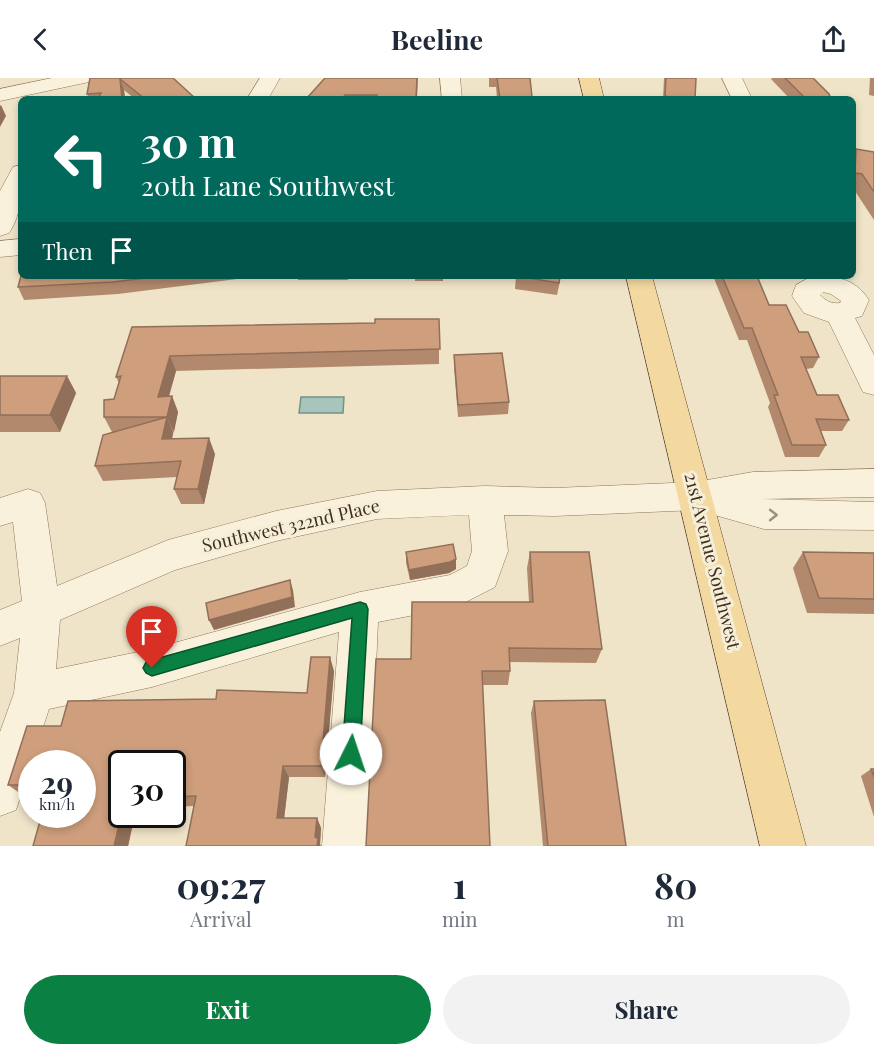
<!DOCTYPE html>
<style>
:root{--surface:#fff;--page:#f2f2f3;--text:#1f2937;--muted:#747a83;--accent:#0b8043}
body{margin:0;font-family:"Playfair Display",serif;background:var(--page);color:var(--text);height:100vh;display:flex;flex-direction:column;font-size:22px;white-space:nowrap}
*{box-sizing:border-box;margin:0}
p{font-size:20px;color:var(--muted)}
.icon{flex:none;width:33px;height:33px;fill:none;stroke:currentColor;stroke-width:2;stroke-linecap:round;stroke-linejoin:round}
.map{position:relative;height:768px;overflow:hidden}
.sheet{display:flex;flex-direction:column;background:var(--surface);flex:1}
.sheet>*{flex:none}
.guide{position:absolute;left:18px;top:18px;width:838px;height:183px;border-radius:9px;box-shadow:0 3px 9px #0003;background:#00695c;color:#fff;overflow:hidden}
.speed{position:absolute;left:18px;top:672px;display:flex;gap:12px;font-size:30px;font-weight:700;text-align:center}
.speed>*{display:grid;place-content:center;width:78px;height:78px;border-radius:50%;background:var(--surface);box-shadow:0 3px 9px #0003;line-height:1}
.speed small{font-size:15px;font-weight:400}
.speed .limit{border:3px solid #111;border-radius:9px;background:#fff;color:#111}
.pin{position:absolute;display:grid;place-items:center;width:51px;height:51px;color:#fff;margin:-62px -26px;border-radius:50% 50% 50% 0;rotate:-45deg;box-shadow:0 0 6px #0007}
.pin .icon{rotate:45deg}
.me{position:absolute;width:66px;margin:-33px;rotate:4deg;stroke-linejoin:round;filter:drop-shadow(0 0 4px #0008)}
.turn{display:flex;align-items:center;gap:21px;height:126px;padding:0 24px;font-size:27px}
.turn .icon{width:78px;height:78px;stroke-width:2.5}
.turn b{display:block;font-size:42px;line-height:51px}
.then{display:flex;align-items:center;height:57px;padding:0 24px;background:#0003;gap:12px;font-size:22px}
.eta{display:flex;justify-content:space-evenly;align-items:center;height:102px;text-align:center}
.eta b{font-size:36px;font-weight:700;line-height:42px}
.button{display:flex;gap:12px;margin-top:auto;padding:12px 24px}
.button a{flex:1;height:69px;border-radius:36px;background:var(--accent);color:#fff;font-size:24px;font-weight:700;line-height:69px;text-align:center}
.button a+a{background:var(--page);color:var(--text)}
header{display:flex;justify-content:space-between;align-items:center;height:78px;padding:0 24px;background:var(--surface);font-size:27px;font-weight:700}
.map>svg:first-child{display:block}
.water{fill:#a9c4bc;stroke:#6f938a;stroke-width:1.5}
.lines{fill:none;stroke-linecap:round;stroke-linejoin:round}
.minor-casing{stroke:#8d765c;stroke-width:1}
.major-casing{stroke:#5b4430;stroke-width:1}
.minor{fill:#faf1dc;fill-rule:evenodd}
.major{fill:#f3d9a0;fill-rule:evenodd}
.wall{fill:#b2896c}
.shaded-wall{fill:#916f58}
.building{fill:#cf9f7d;stroke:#916f58;stroke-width:1.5}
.oneway{stroke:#9c907e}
.route{fill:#0b8043;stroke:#07532c;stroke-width:1.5}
.labels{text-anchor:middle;stroke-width:6;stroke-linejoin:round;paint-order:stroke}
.street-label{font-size:18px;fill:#3d2e20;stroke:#f7eed8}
</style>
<header><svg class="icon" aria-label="back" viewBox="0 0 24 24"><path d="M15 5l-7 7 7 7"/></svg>Beeline<svg class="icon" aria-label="share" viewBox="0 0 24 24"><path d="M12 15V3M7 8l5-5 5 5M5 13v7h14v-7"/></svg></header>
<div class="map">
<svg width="874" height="768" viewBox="0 0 874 768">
<rect width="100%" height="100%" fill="#f0e4c8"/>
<!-- water -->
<path class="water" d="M301,319H344L343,335H299Z"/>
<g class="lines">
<defs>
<g id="minor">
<path d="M52,0H92L89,4L0,23V11Z"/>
<path d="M260,0H280L268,21H247Z"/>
<path d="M440,0H460L462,21H442Z"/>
<path d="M722,0H742L752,21H732Z"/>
<path d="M21,87C21,110 23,135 9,155L0,158V113L13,89Z"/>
<path d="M21,161V177L0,179V163Z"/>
<path d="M812,198C836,198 855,200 869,222L862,238L855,240L874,277V317L863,314L829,244L804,235L792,218L796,207ZM823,214L831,216L841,223L840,225C831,226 826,223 820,217Z"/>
<path d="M874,391V419L760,421L874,424V452L764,451L697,432L555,438L504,437L508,473L495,509L456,529L378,544L368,768H322L339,554L152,609L49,631L16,732L0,738V654L14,615L20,560L0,568V532L22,523L13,444L0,448V420L28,411L40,415L45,425L57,508L168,462L276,433L377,413L485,408L555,410L696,404L753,394ZM469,437L472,473L467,488L450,497L360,514L152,571L56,591L60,542L175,492L276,463L377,441Z"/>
</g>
<g id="major">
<path d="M579,0H599L604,21H584Z"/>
<path d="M626,198H652L806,768H760Z"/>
</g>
</defs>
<!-- minor casing -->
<use href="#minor" class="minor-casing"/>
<!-- major casing -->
<use href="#major" class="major-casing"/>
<!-- minor -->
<use href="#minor" class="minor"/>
<!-- major -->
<use href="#major" class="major"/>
</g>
<!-- wall -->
<g class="wall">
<path d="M90,0H173L196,21H135L124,12L125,21H89L87,16Z"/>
<path d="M325,0H418L417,21H306Z"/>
<path d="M489,0H530L532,21H497L496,9H489Z"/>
<path d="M664,0H696L695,21H663Z"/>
<path d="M772,0H813L831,21H790L771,1Z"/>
<path d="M870,0H874V18L869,17Z"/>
<path d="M856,71L874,74V142L855,113L854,112V76Z"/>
<path d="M21,198H237V201L118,216L24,222L18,209Z"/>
<path d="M298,198H443V203H415V199H348V202H298Z"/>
<path d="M516,198H561L557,217L515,211Z"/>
<path d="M713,198H761L758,202L769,227L799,254L819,279L813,290L806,291L817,317L849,342L842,353H820L826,367L819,379H785L768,329L770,325L747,262H739Z"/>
<path d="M439,241V286L176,293L169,319L172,318L178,334L172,361L215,376L204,426H181L174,411L177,399L103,403L95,388L115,354H112L104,339L114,321L119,305L116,299L132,249L375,245Z"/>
<path d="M454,277L509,324L508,336L458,339L454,289Z"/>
<path d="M0,298H67L76,315L60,354H0Z"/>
<path d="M406,474L456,491L449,495L410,502L406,485Z"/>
<path d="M530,474L602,571L596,585L510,584V593L508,607H482L411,581L529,524L527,490Z"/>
<path d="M803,474L874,475V536L807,535L793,490Z"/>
<path d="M334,593L325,699H289L284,740H317L321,750L320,766L194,728L172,729V686H122V736H135L128,768H33L82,736L32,686V718H24L8,707L61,648L216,621L307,615Z"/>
<path d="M534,623L626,768H543L531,635Z"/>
<path d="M871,691H874V739L861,698Z"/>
</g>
<!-- shaded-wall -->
<g class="shaded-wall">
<path d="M120,1L124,12L125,21H122Z"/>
<path d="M1,27L6,38L0,49V28Z"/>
<path d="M170,278L176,293L164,334L158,319Z"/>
<path d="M67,298L76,315L60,354L50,337Z"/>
<path d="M172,318L178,334L174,354L167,339Z"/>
<path d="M167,339L173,355L169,377L162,361Z"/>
<path d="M209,360L215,376L204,426L198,411Z"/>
<path d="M456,481V491L449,495L410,502L409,492Z"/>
<path d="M290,502L293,512L295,529L214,552L209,542Z"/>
<path d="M330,579L334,593L325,699L321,688Z"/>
<path d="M283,688L289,699L283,750L277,740Z"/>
<path d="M122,736H135L128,768H114Z"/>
<path d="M317,740L321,750L320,766L321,768H317L315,759Z"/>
</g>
<!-- building -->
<g class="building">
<path d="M90,0H173L196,21H145L120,1L122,21H98L101,15L87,16Z"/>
<path d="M325,0H417L416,21H377V17H345L342,21H306Z"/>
<path d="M497,0H530L532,19H526L527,21H500Z"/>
<path d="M666,0H696L695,21H670L665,17Z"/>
<path d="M785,0H813L829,16L831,21H806Z"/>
<path d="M856,71L874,74V114L862,96L855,95Z"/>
<path d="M21,198H161L113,204L18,209Z"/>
<path d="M516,198H560L559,205Z"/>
<path d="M722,198H757L769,227H786L799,254H808L819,279H801L817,317H838L849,342L816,341L826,367H792L774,317H778L752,250H744Z"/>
<path d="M375,241H439L440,271L170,278L158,319L172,318L167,339H104V322L114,321L121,298L116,299L132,249L375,245Z"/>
<path d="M502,275L509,324L458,327L454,277Z"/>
<path d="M0,298H67L50,337H0Z"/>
<path d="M167,339L162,361L209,360L198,411H174L181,383L95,388L103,357Z"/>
<path d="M453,466L456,481L450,484L409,492L406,474Z"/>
<path d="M530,474H589L602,571L509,570L510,593H482L490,768H366L376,581H411L412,524H533Z"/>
<path d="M803,474L874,475V521L819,520Z"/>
<path d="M290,502L292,519L209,542L206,525Z"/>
<path d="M311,579H330L321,688H283L277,740H317L315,759L318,761L317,768H186L196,718L172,719V686H122V735L114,768H33L42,736H82V686H32V707H8L27,648H61L68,623L216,621L217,612L307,615Z"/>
<path d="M605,622L626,768H548L534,623Z"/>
<path d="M871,691H874V699Z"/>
</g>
<!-- one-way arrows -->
<defs><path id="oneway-chevron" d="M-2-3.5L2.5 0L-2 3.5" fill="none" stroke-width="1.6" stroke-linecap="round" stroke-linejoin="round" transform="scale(1.5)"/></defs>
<use class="oneway" href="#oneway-chevron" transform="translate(773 437)"/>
<!-- route -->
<path class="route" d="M360,524L366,526L368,531L360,676L357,683L351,685L344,683L342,676L352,540L152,598L146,595L143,590L146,584L152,582Z"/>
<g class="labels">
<!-- street labels -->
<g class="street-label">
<text transform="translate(291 448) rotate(-13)" y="6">Southwest 322nd Place</text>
<text transform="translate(712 483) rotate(76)" y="6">21st Avenue Southwest</text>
</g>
</g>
</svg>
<div class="speed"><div>29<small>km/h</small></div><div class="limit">30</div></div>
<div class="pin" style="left:152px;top:590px;background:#d93025"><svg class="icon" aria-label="arrive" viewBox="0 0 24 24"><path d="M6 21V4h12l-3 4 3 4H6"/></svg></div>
<svg class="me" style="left:351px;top:676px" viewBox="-20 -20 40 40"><circle r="19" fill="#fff"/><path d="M0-13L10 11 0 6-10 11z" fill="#0b8043"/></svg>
<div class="guide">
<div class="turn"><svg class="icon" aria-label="left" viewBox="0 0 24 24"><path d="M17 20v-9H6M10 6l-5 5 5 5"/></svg><div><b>30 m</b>20th Lane Southwest</div></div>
<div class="then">Then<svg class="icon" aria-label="arrive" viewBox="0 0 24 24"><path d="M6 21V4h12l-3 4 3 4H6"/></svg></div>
</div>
</div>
<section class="sheet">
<div class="eta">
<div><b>09:27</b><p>Arrival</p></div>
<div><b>1</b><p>min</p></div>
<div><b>80</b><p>m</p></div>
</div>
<div class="button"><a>Exit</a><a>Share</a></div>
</section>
